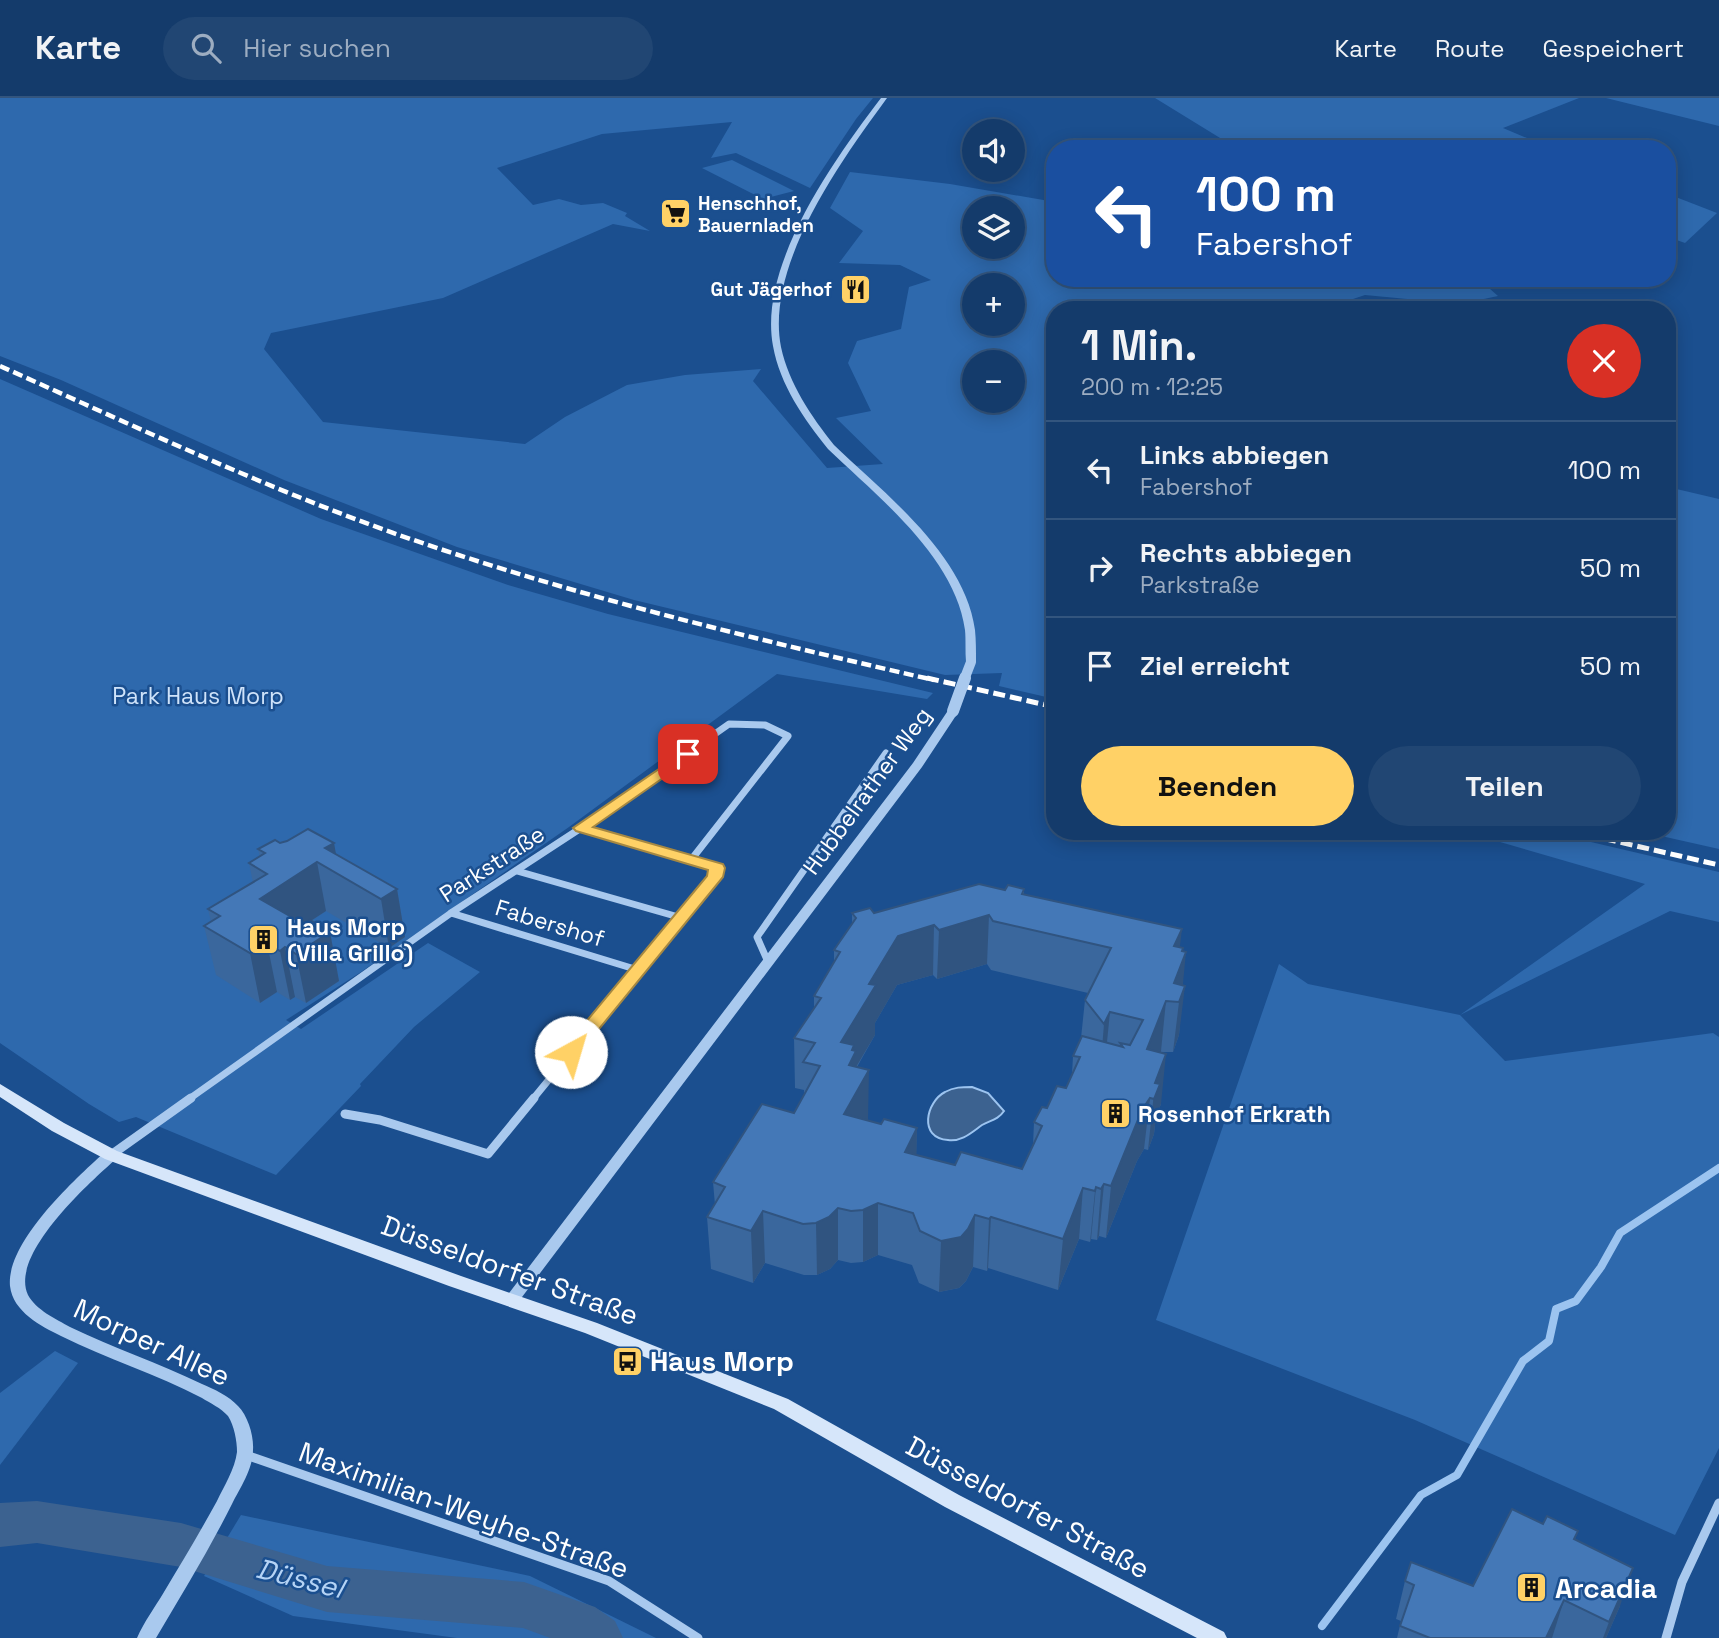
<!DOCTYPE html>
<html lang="de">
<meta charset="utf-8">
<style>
:root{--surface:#143b6b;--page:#214673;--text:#f1f3f6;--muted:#9dadc1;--line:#33557e;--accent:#ffd166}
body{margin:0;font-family:"Space Grotesk",sans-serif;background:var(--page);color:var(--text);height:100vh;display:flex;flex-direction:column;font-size:26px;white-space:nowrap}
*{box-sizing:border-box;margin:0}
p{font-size:23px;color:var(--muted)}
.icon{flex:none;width:38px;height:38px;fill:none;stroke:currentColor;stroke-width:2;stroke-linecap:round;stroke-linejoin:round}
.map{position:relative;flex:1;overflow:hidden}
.sheet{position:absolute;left:1046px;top:203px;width:630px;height:539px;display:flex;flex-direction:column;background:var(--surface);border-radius:28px;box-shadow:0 4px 18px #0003,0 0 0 2px var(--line)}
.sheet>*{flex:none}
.hud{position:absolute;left:1046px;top:42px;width:630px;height:147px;border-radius:28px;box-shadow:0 4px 18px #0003,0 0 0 2px var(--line);background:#1a4fa0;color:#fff;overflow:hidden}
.fabs{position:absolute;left:962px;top:21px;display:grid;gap:14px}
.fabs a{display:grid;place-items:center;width:63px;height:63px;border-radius:50%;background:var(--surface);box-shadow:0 4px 18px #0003,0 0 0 2px var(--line);font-size:35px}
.pin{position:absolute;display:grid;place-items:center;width:60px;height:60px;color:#fff;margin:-30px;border-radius:14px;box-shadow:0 4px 10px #0006}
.me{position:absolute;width:77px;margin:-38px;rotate:39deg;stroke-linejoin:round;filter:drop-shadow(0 0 5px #0008)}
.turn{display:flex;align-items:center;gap:24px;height:147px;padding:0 35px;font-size:32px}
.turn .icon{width:91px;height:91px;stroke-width:2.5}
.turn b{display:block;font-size:49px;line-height:60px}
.round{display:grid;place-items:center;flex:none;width:74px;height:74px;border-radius:37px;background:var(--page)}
.summary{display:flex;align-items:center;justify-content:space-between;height:119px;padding:0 35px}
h1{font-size:42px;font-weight:700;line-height:52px}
.cta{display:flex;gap:14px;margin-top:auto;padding:14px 35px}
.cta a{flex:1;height:80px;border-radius:42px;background:var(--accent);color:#111;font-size:28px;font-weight:700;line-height:80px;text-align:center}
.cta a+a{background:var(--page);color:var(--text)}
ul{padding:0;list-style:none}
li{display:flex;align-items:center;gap:21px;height:98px;padding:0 35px;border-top:2px solid var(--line)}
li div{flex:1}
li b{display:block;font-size:26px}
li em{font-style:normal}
header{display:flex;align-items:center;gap:42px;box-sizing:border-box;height:98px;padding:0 35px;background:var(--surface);border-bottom:2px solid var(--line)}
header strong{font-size:33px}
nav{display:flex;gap:38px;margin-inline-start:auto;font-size:24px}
.search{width:490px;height:63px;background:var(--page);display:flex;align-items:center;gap:18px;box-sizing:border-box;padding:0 24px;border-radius:38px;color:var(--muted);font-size:26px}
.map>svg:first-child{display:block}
.green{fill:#2e69ad;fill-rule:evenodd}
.water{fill:#3c6290;stroke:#9cc4f0;stroke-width:2}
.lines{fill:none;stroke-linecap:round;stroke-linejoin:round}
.stream{stroke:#9cc4f0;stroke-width:8}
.river{fill:#3c6290;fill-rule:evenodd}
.minor-far1{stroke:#a9c9ee;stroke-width:7}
.minor{stroke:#a9c9ee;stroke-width:9}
.tertiary{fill:#a9c9ee;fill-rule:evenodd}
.secondary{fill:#d6e6fa;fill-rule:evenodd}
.rail-far1{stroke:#fff;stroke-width:4.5;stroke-dasharray:10 4.5;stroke-linecap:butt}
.rail{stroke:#fff;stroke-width:5;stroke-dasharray:12 5;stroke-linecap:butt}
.tertiary-bridge-far1{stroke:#a9c9ee;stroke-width:10}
.tertiary-bridge{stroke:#a9c9ee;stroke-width:12}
.wall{fill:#3a679d;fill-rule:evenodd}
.shaded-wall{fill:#305480}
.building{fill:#4478b7;stroke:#305480;stroke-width:2;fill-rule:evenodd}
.route{fill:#ffd166;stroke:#a68842;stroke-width:2}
.labels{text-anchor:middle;stroke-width:5;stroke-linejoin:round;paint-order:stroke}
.far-poi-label{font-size:19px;font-weight:bold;fill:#fff;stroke:#1b4f8f;text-anchor:start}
.park-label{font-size:23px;fill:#cfe3fa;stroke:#1b4f8f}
.street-label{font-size:23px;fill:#fff;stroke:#1b4f8f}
.poi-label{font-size:23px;font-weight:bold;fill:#fff;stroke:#1b4f8f;text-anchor:start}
.near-street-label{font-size:28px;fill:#fff;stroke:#1b4f8f}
.near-poi-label{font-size:28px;font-weight:bold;fill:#fff;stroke:#1b4f8f;text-anchor:start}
.near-water-label{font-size:28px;font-style:italic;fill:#b5d3f5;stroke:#1b4f8f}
</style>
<header>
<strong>Karte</strong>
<div class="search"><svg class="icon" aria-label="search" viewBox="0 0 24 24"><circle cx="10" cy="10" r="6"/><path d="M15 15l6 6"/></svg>Hier suchen</div>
<nav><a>Karte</a><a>Route</a><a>Gespeichert</a></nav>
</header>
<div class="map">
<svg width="1719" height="1540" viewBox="0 0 1719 1540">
<rect width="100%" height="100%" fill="#1b4f8f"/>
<!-- green -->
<g class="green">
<path d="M0,0H873L856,21L810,90L736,55L711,60L732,24L602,36L497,70L533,107L559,101L581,107L603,105L627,115L625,118L650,133L613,126L443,200L271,235L264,251L323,324L525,346L565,319L627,287L685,277L761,271L753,283L827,370L883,366L836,320L871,313L848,265L857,243L901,231L909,189L931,182L900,167L839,165L863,133L830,110L850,74L950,86L1055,104V180H1411L1481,183L1498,198L1460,206L1365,197L1353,201L1348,212H1055V601L999,588L1002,575L945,577L634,502L457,449L284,382L61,282L0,258ZM975,110H1013V149H975ZM975,187H1013V226H975ZM975,264H1013V303H975Z"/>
<path d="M1155,0H1579L1503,30L1553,51H1238Z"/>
<path d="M1606,0H1719V28Z"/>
<path d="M732,62L794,93L763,101L702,70Z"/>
<path d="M1668,96L1717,115L1685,145L1668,139Z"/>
<path d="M0,281L321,421L508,487L608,516L933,595L927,601L777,576L569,729L361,874L286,922L301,931L428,845L480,874L414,929L360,986L361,988L276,1077L136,1019L119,1024L89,1006L0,945Z"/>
<path d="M1668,389L1719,401V751L1639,733H1668Z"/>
<path d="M1462,733H1544L1719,774V824L1670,813L1460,917L1505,963L1713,935L1719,939V1350L1675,1437L1415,1322L1156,1222L1279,866L1308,886L1460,917L1645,786Z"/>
<path d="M55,1253L78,1265L0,1367V1295Z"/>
<path d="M241,1417L530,1478L656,1540H457L293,1518L204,1478Z"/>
<path d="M0,1420L59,1422L142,1432L127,1455L57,1444L0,1445Z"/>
</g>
<!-- water -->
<path class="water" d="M972,989L988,995L1004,1013C998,1022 991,1022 982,1027C972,1034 962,1044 948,1042C918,1040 926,1004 945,994C954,989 962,989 972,989Z"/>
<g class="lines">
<!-- stream -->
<path class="stream" d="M1322,1528L1421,1397L1457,1377L1523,1263L1549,1243L1556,1211L1576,1203L1601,1169L1620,1135L1719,1070"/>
<!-- river -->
<path class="river" d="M37,1403L181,1425L327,1468L524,1484L595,1509L615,1523L623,1540H550L523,1530L327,1514L181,1469L37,1445L0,1449V1405Z"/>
<!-- minor-far1 -->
<g class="minor-far1">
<path d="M517,773L682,820"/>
<path d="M451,815L638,872"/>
<path d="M768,864L757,839L886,655"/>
<path d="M189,1001L451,815L581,730L729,626L765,627L788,638L691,762"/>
<path d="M533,1001L715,779L717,770L581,730"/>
</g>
<!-- minor -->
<g class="minor">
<path d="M345,1016L380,1022L488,1056L534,1000"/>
<path d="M111,1057L191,1000"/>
<path d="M246,1357L609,1483L698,1540"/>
<path d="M1666,1540L1682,1484L1719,1405"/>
</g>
<!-- tertiary -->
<g class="tertiary">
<path d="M881,0H887C841,63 765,167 781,249C789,286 811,318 834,347C885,396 965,457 975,532C976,542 976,553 976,564L971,567L966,564C965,553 966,542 965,532C955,459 878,399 828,351C804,321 780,287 773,248C758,167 834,62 881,0Z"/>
<path d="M953,610L959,613L922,669L516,1207L511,1209L506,1207L503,1203L506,1199L913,665L949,611Z"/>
<path d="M111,1052L116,1053L118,1057L116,1061C89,1085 9,1157 28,1197C36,1212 56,1221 70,1229C113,1250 159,1265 202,1286C214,1291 229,1298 238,1308C248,1318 254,1338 253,1352C253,1371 240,1390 232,1406C209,1452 182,1496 156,1540H137C144,1524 155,1509 164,1494C182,1464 200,1434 217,1403C224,1388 235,1371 237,1354C237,1343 234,1327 228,1318C221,1310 210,1305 202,1300C157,1276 107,1261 61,1238C41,1228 13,1214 10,1188C6,1144 75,1081 106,1053Z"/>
</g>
<!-- secondary -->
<path class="secondary" d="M0,986L64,1025L117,1053L461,1178L597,1225L788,1301L959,1397L1224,1534L1227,1540H1197L945,1409L774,1311L585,1235L449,1188L105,1061L52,1033L0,999Z"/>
<!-- rail-far1 -->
<path class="rail-far1" d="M0,268C132,327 263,389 399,437C574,498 754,541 934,582"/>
<!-- rail -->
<g class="rail">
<path d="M927,580L1055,609"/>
<path d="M1571,733L1719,767"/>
</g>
<!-- tertiary-bridge-far1 -->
<path class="tertiary-bridge-far1" d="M964,582L971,564"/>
<!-- tertiary-bridge -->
<path class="tertiary-bridge" d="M953,613L965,580"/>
</g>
<!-- wall -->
<g class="wall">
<path d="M280,745L336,757L397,791L405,839L389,850L326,813L311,823L330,834L339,883L306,905L295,899L290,902L277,894L260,905L216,877L204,828L211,824L208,811L253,785L249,765L260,759L258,751Z"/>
<path d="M1024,791V796L1180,849L1182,853L1183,887L1179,937L1173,954H1161V1006L1156,1018L1154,1036L1148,1052L1144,1051L1137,1063L1106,1140L1099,1138L1097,1142L1091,1141L1090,1144L1079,1141L1058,1192L988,1170L987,1173L973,1169L966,1183L959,1190L939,1194L919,1185L912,1167L878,1157L863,1164L851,1165L838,1162L830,1171L817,1177H804L765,1165L753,1185L711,1171L707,1119L715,1107L713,1084L794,1015L804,997V992L795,990L794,940L814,910V898L834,864V852L852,826V815H874L1005,792ZM987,866L991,872L1088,895L1085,902L1081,940L1073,958L1072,976L1066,990L1034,1024L1033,1047L1022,1071L955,1067L916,1057L917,1030L881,1026L868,1023L857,969L875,937V925L897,887L933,877L937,881Z"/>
<path d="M1543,1426L1578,1433L1575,1441L1620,1508L1606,1540H1397L1401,1523L1396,1521L1405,1483L1473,1488Z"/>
</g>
<!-- shaded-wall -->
<g class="shaded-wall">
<path d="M334,745L340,778L325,750Z"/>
<path d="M317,764L326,813L272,848L260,801Z"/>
<path d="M397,791L405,839L389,850L381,801Z"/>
<path d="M989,817L987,866L937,881L939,832Z"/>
<path d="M934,827L933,877L897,887L875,925V937L856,969L869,972L868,1023L844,1016L841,944L869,886L898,838Z"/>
<path d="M1182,831L1176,881L1183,850L1181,869L1186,854L1182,896L1185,888L1179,937L1173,954L1179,904H1172L1174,848Z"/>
<path d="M330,834L339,883L306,905L296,856Z"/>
<path d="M267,845L277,894L260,905L250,855Z"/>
<path d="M285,849L295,899L290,902L280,853Z"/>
<path d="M1166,903L1161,953L1142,1002L1147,951Z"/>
<path d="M1110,914L1105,964L1100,976L1104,926Z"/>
<path d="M1166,956L1161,1006L1156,1018L1154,1036L1148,1052L1155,985Z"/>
<path d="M1150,1000L1144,1051L1137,1063L1106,1140L1111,1088L1142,1012Z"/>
<path d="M917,1030L916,1081L905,1054Z"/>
<path d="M1104,1086L1099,1138L1097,1142L1101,1091Z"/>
<path d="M1096,1089L1091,1141L1090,1144L1095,1093Z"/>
<path d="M1083,1090L1079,1141L1058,1192L1063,1141Z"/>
<path d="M878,1105V1157L863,1164V1112Z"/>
<path d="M838,1110V1162L830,1171L817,1177L816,1125Z"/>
<path d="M763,1113L765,1165L753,1185L751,1133Z"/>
<path d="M975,1117L973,1169L966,1183L959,1190L939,1194L941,1143Z"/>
<path d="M991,1119L988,1170L987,1173L989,1121Z"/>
<path d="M1633,1470L1620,1508L1606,1540H1603L1609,1524Z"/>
<path d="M1564,1502L1552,1540H1546Z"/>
</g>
<!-- building -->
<g class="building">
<path d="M308,731L334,745L325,750L397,791L381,801L317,764L260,801L304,826L310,822L330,834L296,856L285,849L280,853L267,845L250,855L204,828L220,818L208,811L267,776L249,765L265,755L258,751L275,742L280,745L287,743Z"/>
<path d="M979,786L1005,792L1008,787L1024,791L1022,796L1182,831L1174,848L1183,850L1182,853L1186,854L1174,885L1185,888L1179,904L1166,903L1147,951L1166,956L1155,985L1160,986L1154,1001L1150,1000L1142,1012L1111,1088L1104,1086L1101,1091L1096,1089L1095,1093L1083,1090L1063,1141L991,1119L989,1121L975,1117L968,1131L961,1139L941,1143L920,1133L913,1115L878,1105L863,1112L851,1113L838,1110L829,1119L816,1125L803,1126L763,1113L751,1133L707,1119L725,1089L713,1084L762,1006L794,1015L820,968L803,964L815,945L794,940L821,900L814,898L840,854L834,852L856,820L852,815L870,810L874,815ZM989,817L993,823L1111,850L1085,902L1104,926L1110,914L1143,922L1130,947L1120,945L1123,949L1082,938L1073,958L1080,959L1066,990L1057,988L1047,1010L1042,1009L1034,1024L1042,1028L1022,1071L961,1054L955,1067L905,1054L917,1030L884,1021L881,1026L844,1016L869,972L849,967L856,953L852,952L854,947L841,944L876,887L869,886L898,838L934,827L939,832Z"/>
<path d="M1512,1411L1543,1426L1547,1418L1578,1433L1574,1441L1633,1470L1609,1524L1564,1502L1546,1540H1430L1400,1528L1414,1487L1405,1483L1411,1464L1473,1488Z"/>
</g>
<!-- route -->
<path class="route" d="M688,651L695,656L693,659L593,729L723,766L725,770L723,779L577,958H565L562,954L565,949L707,778L708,772L576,733L573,730Z"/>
<!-- icons -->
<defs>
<symbol id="supermarket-square" viewBox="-11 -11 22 22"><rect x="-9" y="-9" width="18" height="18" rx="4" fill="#ffd166" stroke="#1b4f8f"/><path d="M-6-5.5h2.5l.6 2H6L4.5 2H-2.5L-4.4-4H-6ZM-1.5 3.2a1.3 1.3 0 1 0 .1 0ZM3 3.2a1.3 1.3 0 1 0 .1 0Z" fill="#111"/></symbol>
<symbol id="restaurant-square" viewBox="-11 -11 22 22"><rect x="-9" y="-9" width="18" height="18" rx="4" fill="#ffd166" stroke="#1b4f8f"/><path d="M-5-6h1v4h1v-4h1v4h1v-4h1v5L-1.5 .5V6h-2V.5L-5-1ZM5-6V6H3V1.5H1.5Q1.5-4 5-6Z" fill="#111"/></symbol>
<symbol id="building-square" viewBox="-11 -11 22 22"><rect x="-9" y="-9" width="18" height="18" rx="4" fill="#ffd166" stroke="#1b4f8f"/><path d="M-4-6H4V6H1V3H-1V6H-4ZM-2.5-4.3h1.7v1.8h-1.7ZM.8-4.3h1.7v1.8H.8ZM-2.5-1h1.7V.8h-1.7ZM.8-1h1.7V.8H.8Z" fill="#111"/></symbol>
<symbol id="bus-square" viewBox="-11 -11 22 22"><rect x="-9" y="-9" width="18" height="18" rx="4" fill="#ffd166" stroke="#1b4f8f"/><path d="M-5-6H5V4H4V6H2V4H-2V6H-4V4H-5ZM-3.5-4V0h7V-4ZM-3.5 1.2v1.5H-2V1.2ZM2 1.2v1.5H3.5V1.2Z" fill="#111"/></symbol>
</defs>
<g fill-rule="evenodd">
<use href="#supermarket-square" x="658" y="98" width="35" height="35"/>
<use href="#restaurant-square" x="838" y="174" width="35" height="35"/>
<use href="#building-square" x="246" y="824" width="35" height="35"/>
<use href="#building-square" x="1098" y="998" width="35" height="35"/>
<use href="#bus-square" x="610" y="1246" width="35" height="35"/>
<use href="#building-square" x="1514" y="1472" width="35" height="35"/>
</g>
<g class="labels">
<!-- far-poi labels -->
<g class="far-poi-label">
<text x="698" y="112">Henschhof,<tspan x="698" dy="22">Bauernladen</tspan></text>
<text x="832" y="198" text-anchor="end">Gut Jägerhof</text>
</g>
<!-- park labels -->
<g class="park-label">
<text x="198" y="606">Park Haus Morp</text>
</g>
<!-- street labels -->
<g class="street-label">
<text transform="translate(867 693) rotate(-54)" y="8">Hubbelrather Weg</text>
<text transform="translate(492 766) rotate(-33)" y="8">Parkstraße</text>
<text transform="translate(550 825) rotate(17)" y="8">Fabershof</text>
</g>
<!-- poi labels -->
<g class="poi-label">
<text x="287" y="837">Haus Morp<tspan x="287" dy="26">(Villa Grillo)</tspan></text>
<text x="1138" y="1024">Rosenhof Erkrath</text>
</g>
<!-- near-street labels -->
<g class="near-street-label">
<text transform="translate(510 1172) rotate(20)" y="10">Düsseldorfer Straße</text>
<text transform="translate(152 1244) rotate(25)" y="10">Morper Allee</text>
<text transform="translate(1028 1409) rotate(28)" y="10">Düsseldorfer Straße</text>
<text transform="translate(464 1412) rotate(20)" y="10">Maximilian-Weyhe-Straße</text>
</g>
<!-- near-poi labels -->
<g class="near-poi-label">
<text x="650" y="1273">Haus Morp</text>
<text x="1555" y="1500">Arcadia</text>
</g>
<!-- near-water labels -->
<g class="near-water-label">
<text transform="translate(300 1480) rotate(14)" y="10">Düssel</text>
</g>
</g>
</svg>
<div class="fabs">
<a><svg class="icon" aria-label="sound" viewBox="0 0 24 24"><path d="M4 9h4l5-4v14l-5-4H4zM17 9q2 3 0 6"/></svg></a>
<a><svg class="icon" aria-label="layers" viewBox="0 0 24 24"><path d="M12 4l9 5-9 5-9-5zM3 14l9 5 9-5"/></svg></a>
<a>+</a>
<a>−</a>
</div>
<div class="pin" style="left:688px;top:656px;background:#d93025"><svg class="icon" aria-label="arrive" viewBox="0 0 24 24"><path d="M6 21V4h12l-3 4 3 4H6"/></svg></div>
<svg class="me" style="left:571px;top:954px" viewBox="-20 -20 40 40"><circle r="19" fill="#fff"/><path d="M0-13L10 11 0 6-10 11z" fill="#ffd166"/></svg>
<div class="hud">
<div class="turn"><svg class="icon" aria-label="left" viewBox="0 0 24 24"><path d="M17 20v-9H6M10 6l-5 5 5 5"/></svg><div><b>100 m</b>Fabershof</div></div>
</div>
<section class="sheet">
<div class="summary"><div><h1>1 Min.</h1><p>200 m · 12:25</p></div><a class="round" style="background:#d93025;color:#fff"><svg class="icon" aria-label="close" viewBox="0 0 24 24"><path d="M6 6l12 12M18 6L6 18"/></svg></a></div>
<ul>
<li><svg class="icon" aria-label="left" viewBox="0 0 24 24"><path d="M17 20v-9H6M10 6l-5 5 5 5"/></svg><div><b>Links abbiegen</b><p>Fabershof</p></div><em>100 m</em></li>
<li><svg class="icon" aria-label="right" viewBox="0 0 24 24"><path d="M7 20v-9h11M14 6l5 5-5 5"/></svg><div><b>Rechts abbiegen</b><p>Parkstraße</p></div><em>50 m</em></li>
<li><svg class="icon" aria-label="arrive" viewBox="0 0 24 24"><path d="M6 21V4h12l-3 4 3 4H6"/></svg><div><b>Ziel erreicht</b></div><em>50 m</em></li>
</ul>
<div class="cta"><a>Beenden</a><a>Teilen</a></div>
</section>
</div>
